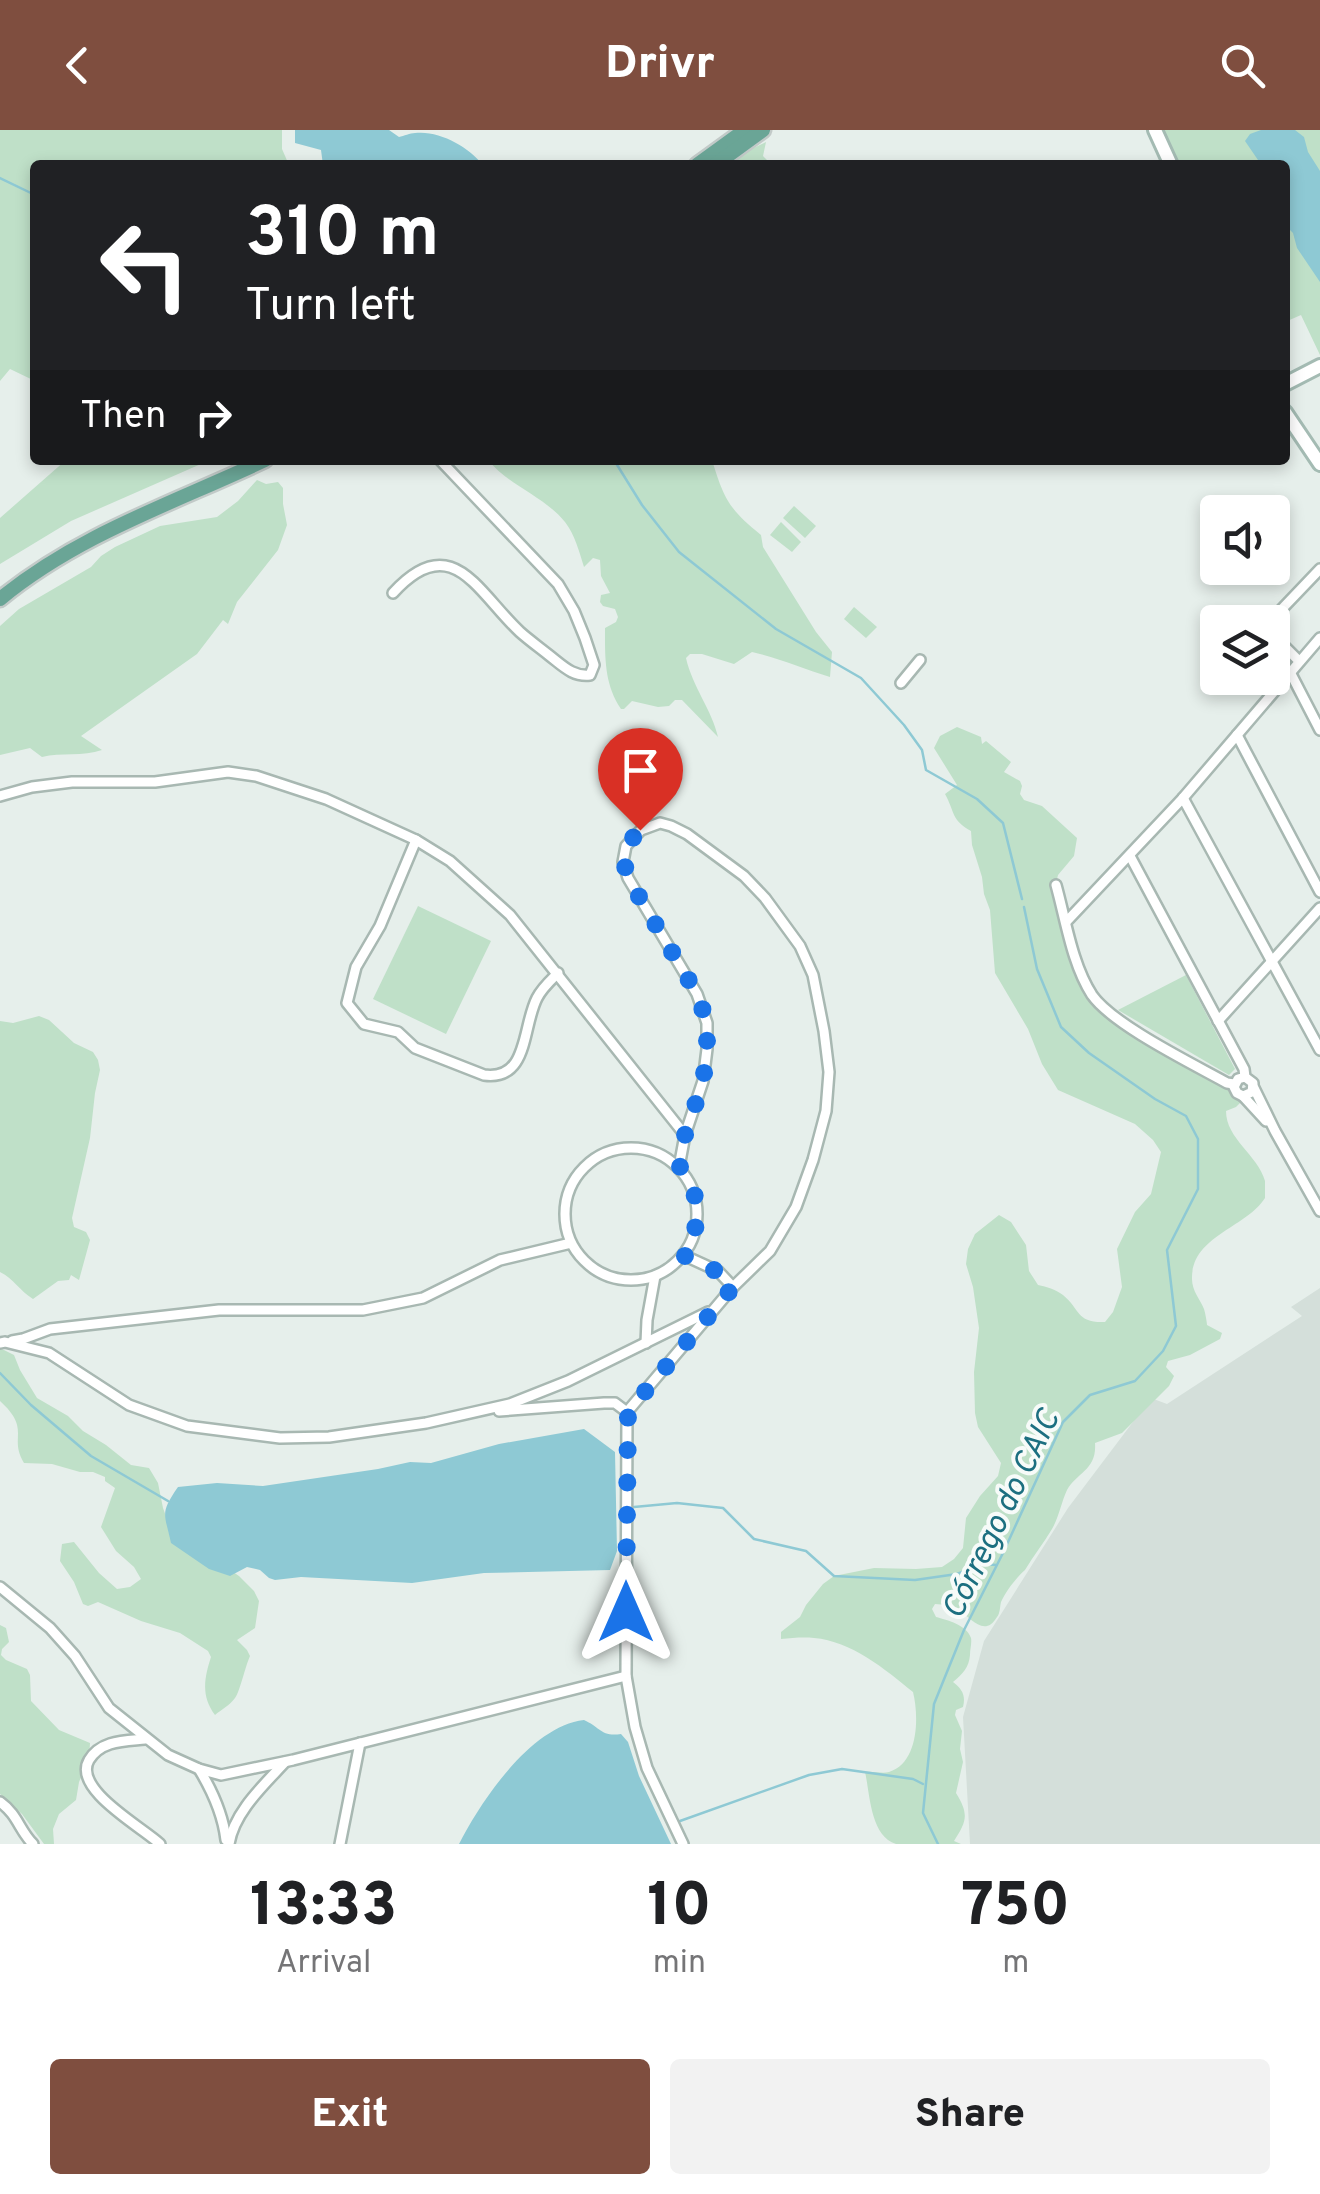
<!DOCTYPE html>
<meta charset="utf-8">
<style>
:root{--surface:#fff;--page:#f2f2f2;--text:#202124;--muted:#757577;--accent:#7f4e3f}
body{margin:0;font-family:Overpass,sans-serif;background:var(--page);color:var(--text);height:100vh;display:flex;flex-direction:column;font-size:38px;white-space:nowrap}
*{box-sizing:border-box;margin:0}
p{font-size:32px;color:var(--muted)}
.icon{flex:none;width:55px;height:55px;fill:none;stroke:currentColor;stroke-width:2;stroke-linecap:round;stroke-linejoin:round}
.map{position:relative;height:1714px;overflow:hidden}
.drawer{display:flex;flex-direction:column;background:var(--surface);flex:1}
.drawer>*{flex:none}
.top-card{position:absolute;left:30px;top:30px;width:1260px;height:305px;border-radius:10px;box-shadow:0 5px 15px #0003;background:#202124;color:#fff;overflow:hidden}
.tools{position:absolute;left:1200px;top:365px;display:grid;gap:20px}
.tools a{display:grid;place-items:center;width:90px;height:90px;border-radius:10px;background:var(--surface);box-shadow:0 5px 15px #0003;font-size:50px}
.pin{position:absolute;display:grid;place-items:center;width:85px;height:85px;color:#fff;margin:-102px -42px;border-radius:50% 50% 50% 0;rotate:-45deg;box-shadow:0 0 10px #0007}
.pin .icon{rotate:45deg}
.me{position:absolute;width:110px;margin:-55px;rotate:0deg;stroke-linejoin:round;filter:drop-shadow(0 0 8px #0008)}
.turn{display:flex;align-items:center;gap:35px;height:210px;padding:0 50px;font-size:45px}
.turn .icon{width:130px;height:130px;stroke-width:2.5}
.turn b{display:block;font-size:70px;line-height:85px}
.then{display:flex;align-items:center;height:95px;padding:0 50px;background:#0003;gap:20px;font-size:38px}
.eta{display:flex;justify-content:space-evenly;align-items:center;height:170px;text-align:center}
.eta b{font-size:60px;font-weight:800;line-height:70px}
.button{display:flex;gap:20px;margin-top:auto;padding:20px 50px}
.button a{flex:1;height:115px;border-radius:10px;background:var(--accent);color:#fff;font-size:40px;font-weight:800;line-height:115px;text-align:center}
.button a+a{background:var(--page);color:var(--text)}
header{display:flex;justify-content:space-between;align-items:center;height:130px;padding:0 50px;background:var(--accent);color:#fff;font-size:45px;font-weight:800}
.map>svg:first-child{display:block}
.built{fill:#d4dfda}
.green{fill:#bfe0c8}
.water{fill:#8ec9d4}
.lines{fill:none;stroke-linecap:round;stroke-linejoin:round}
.stream{stroke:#8ec9d4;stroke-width:2.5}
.minor-casing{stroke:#a8b8b2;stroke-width:14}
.secondary-casing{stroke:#a4bbb3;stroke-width:18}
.primary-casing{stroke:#c2cac8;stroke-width:19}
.minor{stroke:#fff;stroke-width:9}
.secondary{stroke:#fff;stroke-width:12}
.primary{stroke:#6aa596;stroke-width:14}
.route{stroke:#1a73e8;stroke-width:18;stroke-dasharray:0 32.4}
.labels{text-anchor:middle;stroke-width:8;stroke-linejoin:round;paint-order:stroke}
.water-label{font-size:32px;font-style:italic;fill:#1c6f80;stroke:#f7fbf9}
</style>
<header><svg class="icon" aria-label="back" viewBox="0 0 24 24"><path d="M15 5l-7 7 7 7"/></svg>Drivr<svg class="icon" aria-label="search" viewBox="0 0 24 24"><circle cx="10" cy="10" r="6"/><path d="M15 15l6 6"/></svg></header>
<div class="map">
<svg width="1320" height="1714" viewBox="0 0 1320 1714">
<rect width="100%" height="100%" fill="#e6efeb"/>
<!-- built -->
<path class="built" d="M1320,1158V1714H970L963,1587L984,1511L1068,1378L1151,1268L1167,1274L1302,1186L1291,1177Z"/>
<!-- green -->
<g class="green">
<path d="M0,0H282V19L289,35H35V251L10,239L0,251Z"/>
<path d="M1164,0H1320V225L1301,185L1285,192V35H1179Z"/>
<path d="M766,12L763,26L772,35H718Z"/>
<path d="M66,330H210L71,391L0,434V388Z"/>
<path d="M488,330H712C724,369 729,379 761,405L763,417L816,502L832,522L830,547C804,539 779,528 752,522L734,534L702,524H690L686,528C692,556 712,580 718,607L682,570H675L669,576L658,577L632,571L624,579H621C604,554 605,527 605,498L616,492L618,487L615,479L603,476L600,472L601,465L610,463L601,446L600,430L593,428L584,437C579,421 575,405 565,392C544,366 509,356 488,330Z"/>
<path d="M257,350L266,354L278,352L283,358V374L287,395L278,420L237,472L228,494L223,490L197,524L81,606L102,620C83,627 61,622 42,627L30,618L0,625V496L19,479L91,437L101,426L115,417L160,396L217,387L238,371Z"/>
<path d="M794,376L816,396L805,408L783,388Z"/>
<path d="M781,392L801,412L792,422L770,405Z"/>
<path d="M854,477L877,497L866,508L844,489Z"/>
<path d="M957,597L981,607L982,614L986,611L1011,632L1004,642L1020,651L1022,656L1020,664L1024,670L1042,676L1077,708L1074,726L1058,745L1055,757L1063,798L1101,876L1126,889L1168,925L1229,954L1240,965V973L1236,977L1226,981C1226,1009 1258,1025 1265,1051C1265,1054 1265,1065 1265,1068C1246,1098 1191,1106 1192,1149C1192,1161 1200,1169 1204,1179C1205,1182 1207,1192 1207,1195L1222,1203L1220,1209L1190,1225L1168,1231L1166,1237L1174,1246L1169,1256L1122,1303L1095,1313C1097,1340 1077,1342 1067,1360C1061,1373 1059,1387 1052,1399C1044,1413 1033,1426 1025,1440C1016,1448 1006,1461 1001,1472C1000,1476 1000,1484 997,1487C984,1509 970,1486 958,1480C950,1476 943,1474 935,1474L932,1479L936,1487C947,1490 967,1495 971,1508C972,1513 970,1519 970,1525C969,1537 963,1544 953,1552C962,1559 966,1565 963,1577L956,1580L955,1585L962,1601L960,1619L963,1632L956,1663C969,1684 967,1691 954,1711L961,1714C948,1714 906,1714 896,1714C870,1706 870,1663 865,1642C874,1641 882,1644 889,1642C919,1633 919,1586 913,1562C885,1539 851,1511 814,1508C803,1507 792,1508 781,1509V1502L800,1487L806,1475L823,1454L834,1446L874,1438L916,1439L942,1437L954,1429L963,1418L966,1388L980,1366L998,1346L1001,1333L978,1297L975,1283L974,1242L979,1198L973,1157L966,1134L968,1119L975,1104L999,1085L1011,1092L1026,1115L1029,1141L1038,1155C1047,1157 1055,1159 1063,1165C1081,1180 1076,1193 1105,1192L1113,1182L1122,1157L1117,1119L1135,1082L1151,1064L1161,1022L1153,1010L1135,994L1058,960L1042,934L1028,899L995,843L990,780L984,764L982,747L972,715L971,701C951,690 955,682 945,664L957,655L934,618L940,606Z"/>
<path d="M418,776L491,811L446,904L373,869Z"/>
<path d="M1186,845L1235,939L1229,945L1118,880Z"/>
<path d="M39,886L49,890L74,913L93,922L98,930L100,940L95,963L90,1008L72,1088L74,1097L86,1102L90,1110L79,1150L71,1145L69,1150L58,1151L33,1169C20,1161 14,1149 0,1142V891L13,893Z"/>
<path d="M0,1218L14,1225L20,1240L37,1268L68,1286L83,1301L106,1315L131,1335L149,1338L158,1353L163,1378L171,1400L239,1446L254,1461L259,1471L255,1498L237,1510L247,1520L250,1526C245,1537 240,1561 235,1568C230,1575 221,1580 215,1585C201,1566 204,1549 211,1527L208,1521L180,1503L141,1491L98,1472L88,1476L83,1474L74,1452L60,1431L62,1414L74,1412L99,1443L117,1459L130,1457L141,1449L134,1437L116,1421L101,1397L115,1358L105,1351V1347L93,1342H80L52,1334L24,1333C8,1307 32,1300 0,1271Z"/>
<path d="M0,1495L6,1498L9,1512L2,1519L1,1525L6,1530L27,1539L30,1545L31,1571L59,1600L90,1613L89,1630L79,1652L76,1670L59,1684L53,1699L54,1714H44L22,1684L0,1664Z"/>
</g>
<!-- water -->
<g class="water">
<path d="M295,0H389L399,7C404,6 410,3 415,3C439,0 469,17 483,35H323L321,20L295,13Z"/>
<path d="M1261,0H1295L1304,7L1308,22L1320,41V152L1297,118L1293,103L1285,95V35H1273L1271,31L1258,30L1245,11L1250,4Z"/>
<path d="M584,1299L615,1322L617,1421L610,1440L484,1443L412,1453L301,1447L275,1450L269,1448L260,1440L247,1437L230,1446L209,1439L171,1413C165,1384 159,1384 178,1357L217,1353L263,1356L378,1339L410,1332L431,1333L499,1314Z"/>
<path d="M584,1590C600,1597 601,1607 621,1604L628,1612L639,1646L671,1714H459C481,1671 531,1596 584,1590Z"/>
</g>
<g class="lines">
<!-- stream -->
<g class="stream">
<path d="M0,48L35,65"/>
<path d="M614,330L642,375L679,422L776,499L861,548L904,595L922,620L926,640L977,669L1003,693L1022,769"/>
<path d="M0,1243L31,1275L91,1326L168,1371"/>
<path d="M634,1377L677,1373L723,1378L754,1409L806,1421L834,1446L915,1450L957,1444L983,1434L996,1435"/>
<path d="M680,1691L809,1645L842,1639L913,1649L923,1654"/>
<path d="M938,1714L923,1683L934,1574L964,1500L1003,1423L1063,1292L1090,1265L1135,1251L1163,1221L1176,1196L1167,1120L1198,1059V1009L1186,986L1155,969L1089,923L1061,897L1037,839L1024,777"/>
</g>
<defs>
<g id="minor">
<path d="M393,463C452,398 478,463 520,502C529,510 540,518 550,526C563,536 573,547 590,545L594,535L585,508L574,481L558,454L440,330"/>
<path d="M1279,482L1320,439"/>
<path d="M1280,512L1299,531"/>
<path d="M1290,542L1320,600"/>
<path d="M901,553L920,530"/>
<path d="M1237,605L1320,762"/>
<path d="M0,666L32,657L72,652H155L228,642L256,646L326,669L416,710L380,796L356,837L347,873L364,894L398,902L415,918L484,945C529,951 522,897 537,868C542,858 550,851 558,843"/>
<path d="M1183,668L1320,920"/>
<path d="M416,710L450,731L510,785L685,1005"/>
<path d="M1130,726L1244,939L1245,947L1253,953L1252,962L1243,966L1237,963L1234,957L1238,949L1245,947"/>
<path d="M1056,755C1066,791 1072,834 1092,865C1113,895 1193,934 1227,953L1234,954"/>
<path d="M1066,792L1183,668L1320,508"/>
<path d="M1218,891L1320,778"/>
<path d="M1253,956L1275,1001L1320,1081"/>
<path d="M1243,966L1266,991"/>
<circle cx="631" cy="1084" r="66"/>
<path d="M679,1037L685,1005L703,951L707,919V893L697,864L628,748L623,732L626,716L641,700L660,693L671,696L687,704L744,746L765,768L800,816L813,845L824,901L829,942L826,981L813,1030L796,1077L770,1121L733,1157L627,1282L626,1546L635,1597L647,1638L683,1714"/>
<path d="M683,1125L718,1141L733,1157"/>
<path d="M12,1211L23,1209L50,1199L219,1180H363L423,1168L500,1130L571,1113"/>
<path d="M0,1213L5,1212L49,1223L129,1275L187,1296L280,1308L329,1307L426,1293L510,1274L568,1251L708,1182"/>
<path d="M646,1213L647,1190L655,1146"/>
<path d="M499,1281L604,1273H615L627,1282"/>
<path d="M0,1457L50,1498L75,1526L109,1578L168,1625L199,1639L221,1645L293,1630L626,1546"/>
<path d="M145,1609C125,1611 101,1610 89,1630C72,1659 142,1697 160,1714"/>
<path d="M199,1639C213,1662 223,1684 226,1710"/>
<path d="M0,1672C18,1685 19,1700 33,1714"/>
<path d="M229,1714C234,1682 264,1655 285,1632"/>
<path d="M340,1714L360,1613"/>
</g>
<g id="secondary">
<path d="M1155,0L1171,35"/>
<path d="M1285,254L1320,236"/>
<path d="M1285,282L1320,334"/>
</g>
<g id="primary">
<path d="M697,35L745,0"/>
<path d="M715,35L763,0"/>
<path d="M0,469C79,404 174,373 265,330"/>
</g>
</defs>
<!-- minor casing -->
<use href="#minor" class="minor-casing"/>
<!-- secondary casing -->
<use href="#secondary" class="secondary-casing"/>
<!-- primary casing -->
<use href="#primary" class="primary-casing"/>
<!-- minor -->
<use href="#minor" class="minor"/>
<!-- secondary -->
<use href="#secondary" class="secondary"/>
<!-- primary -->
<use href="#primary" class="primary"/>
</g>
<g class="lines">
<!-- route -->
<path class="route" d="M626,1482L628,1282L733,1157L718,1142L683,1125C703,1092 702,1069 680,1037L685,1005L703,952L707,919V892L697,864L628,748C621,724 623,718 640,700"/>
</g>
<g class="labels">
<!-- water labels -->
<g class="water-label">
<text transform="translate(1000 1384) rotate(-64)" y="11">Córrego do CAIC</text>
</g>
</g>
</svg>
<div class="tools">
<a><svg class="icon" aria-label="sound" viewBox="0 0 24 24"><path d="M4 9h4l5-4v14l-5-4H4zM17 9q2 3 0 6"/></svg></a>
<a><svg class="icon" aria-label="layers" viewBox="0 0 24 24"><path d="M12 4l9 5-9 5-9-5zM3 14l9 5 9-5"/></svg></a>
</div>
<div class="pin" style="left:640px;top:700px;background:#d93025"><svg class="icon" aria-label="arrive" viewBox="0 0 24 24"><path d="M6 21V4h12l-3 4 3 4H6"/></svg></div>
<svg class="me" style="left:626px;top:1482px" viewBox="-20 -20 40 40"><path d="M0-17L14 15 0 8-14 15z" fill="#1a73e8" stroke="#fff" stroke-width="4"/></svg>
<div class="top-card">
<div class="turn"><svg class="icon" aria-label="left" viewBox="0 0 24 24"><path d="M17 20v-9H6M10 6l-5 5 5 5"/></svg><div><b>310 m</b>Turn left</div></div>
<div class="then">Then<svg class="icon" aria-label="right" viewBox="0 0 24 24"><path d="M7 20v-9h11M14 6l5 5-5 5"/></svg></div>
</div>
</div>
<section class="drawer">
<div class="eta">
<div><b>13:33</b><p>Arrival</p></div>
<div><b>10</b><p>min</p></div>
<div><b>750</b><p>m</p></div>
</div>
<div class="button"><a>Exit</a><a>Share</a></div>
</section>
